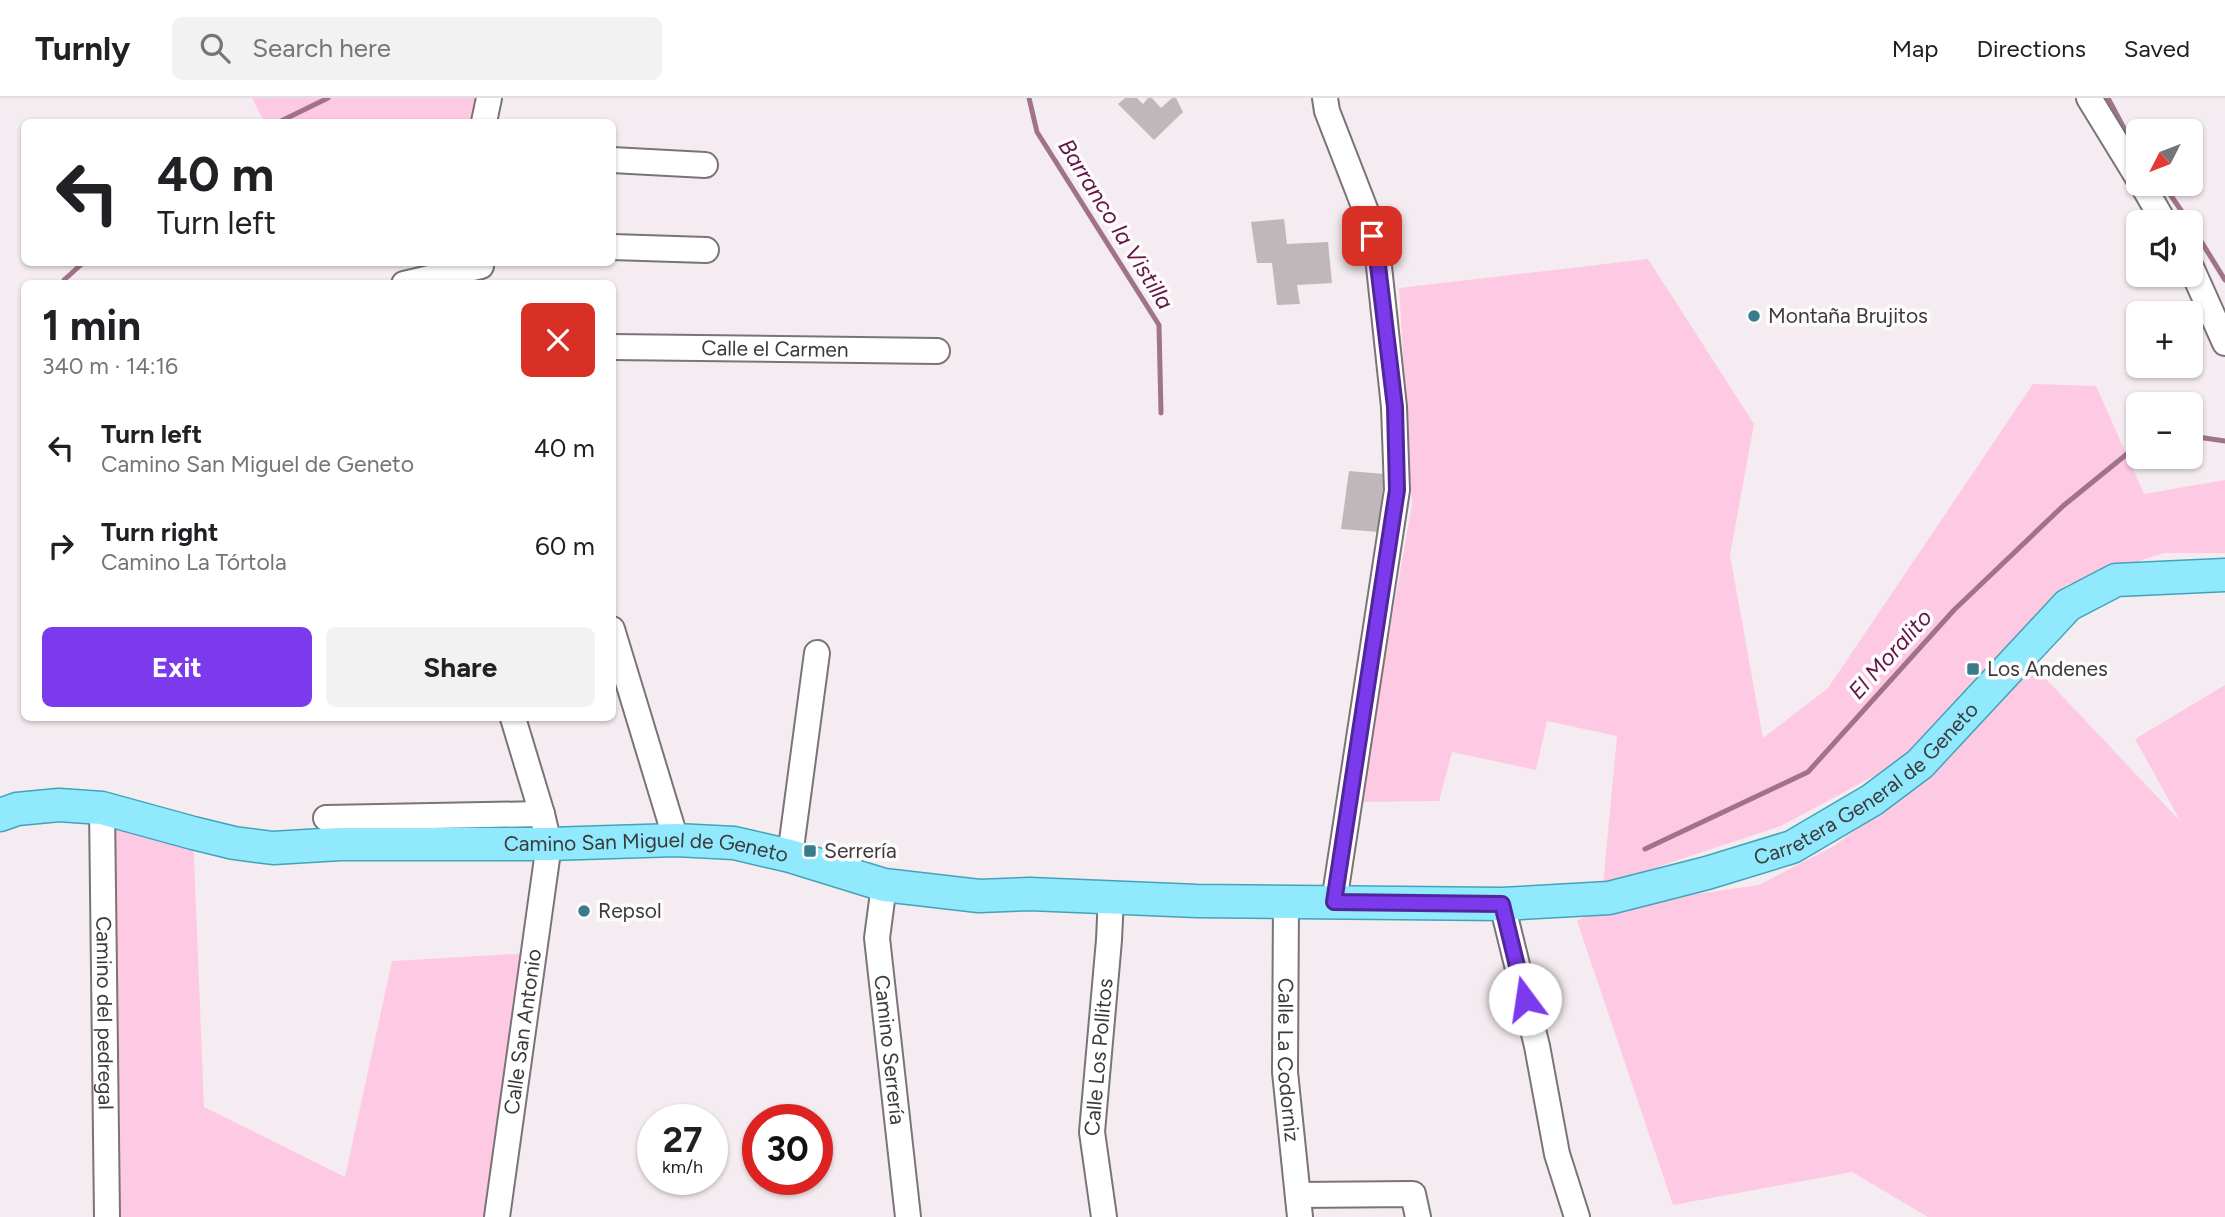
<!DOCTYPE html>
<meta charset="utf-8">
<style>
:root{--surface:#fff;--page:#f2f2f2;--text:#202124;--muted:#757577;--line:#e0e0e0;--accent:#7c3aed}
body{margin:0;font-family:Figtree,sans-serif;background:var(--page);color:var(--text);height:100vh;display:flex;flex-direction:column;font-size:26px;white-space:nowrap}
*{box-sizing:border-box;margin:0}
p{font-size:23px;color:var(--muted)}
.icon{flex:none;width:38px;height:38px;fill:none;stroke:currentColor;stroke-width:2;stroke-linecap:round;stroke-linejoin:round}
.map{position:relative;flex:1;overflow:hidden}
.details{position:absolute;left:21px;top:182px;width:595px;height:441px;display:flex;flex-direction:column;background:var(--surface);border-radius:10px;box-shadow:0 2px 5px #0004}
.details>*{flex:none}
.guide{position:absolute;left:21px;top:21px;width:595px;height:147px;border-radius:10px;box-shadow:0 2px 5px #0004;background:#fff;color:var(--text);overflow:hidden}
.needle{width:46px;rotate:228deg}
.controls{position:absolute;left:2126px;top:21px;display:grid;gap:14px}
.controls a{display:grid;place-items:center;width:77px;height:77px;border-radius:10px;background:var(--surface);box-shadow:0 2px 5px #0004;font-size:35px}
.speed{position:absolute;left:637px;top:1006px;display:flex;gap:14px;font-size:35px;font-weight:700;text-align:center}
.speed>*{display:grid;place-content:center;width:91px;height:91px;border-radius:50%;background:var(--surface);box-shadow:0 2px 5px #0004;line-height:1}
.speed small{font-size:18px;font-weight:400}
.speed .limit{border:10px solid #d22;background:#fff;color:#111}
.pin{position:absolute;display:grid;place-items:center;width:60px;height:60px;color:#fff;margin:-30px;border-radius:14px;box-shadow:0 4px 10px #0006}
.me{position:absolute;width:77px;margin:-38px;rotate:346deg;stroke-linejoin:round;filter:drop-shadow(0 0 5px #0008)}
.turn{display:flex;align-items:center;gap:24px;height:147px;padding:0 21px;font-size:32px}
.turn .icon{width:91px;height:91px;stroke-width:2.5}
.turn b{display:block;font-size:49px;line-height:60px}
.round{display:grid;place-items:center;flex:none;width:74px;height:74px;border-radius:10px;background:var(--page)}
.head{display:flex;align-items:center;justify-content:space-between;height:119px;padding:0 21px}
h1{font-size:42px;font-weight:700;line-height:52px}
.primary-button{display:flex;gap:14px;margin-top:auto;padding:14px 21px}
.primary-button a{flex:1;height:80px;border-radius:10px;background:var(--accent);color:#fff;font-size:28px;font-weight:700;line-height:80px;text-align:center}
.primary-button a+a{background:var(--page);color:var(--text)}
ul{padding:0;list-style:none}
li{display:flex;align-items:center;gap:21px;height:98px;padding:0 21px}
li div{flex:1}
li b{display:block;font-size:26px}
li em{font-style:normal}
header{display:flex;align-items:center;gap:42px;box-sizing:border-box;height:98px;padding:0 35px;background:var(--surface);border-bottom:2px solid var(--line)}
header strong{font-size:33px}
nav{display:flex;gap:38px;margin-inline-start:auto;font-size:24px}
.search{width:490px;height:63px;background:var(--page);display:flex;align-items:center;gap:18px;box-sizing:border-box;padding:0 24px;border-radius:10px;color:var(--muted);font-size:26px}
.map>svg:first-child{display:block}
.green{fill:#fecae3}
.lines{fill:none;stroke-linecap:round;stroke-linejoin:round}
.stream{stroke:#a1738a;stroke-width:5}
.building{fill:#bfb7ba}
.minor-casing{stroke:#7a7377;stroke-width:28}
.major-casing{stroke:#43a3b8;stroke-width:35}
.minor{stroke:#fff;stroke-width:24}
.major{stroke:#90e9fd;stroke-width:32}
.route-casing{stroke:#51269a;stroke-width:18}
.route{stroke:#7c3aed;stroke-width:12}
.poi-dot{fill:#387b8b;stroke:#fefbfc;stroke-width:2.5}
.labels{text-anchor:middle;stroke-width:7;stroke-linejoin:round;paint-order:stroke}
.poi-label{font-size:21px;fill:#3d3a3b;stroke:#fefbfc;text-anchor:start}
.street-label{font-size:21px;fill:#3d3a3b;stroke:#fefbfc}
.water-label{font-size:23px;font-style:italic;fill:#631745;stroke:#fefbfc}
</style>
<header>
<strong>Turnly</strong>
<div class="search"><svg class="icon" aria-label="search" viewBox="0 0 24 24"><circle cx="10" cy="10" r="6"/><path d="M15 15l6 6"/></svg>Search here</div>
<nav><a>Map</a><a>Directions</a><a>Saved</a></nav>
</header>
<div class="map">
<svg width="2225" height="1119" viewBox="0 0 2225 1119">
<rect width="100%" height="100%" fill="#f4ecf0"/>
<!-- green -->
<g class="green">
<path d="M252,0H482L477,24H264Z"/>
<path d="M1648,161L1754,326L1730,457L1763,640L1828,590L2033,286L2096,288L2144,396L2225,382V455H2164L2066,487L1917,655L1781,728L1603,787L1617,638L1547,623L1536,672L1452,654L1439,703L1359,704L1412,407L1399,190Z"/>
<path d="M2032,566L2181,724L2135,641L2225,587V1119H1928L1852,1074L1673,1107L1577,823L1601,810L1759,787L1834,748L1932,675Z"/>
<path d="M94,710L193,735L204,1009L345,1079L392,863L534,855L497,1119H106Z"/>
</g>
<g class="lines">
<!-- stream -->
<g class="stream">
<path d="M1029,0L1037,34L1159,227L1161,315"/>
<path d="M2108,0L2126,34L2138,52"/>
<path d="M279,24L328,0"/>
<path d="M2163,86L2189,124"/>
<path d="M2191,127L2225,182"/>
<path d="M64,186V182L84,164"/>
<path d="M2191,338L2225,343"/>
<path d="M1645,751L1808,674L1954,512L2063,408L2138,347"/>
</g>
</g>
<!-- building -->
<g class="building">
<path d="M1125,0H1137L1143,6L1148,0H1152L1161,10L1172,0H1176L1183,14L1154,42L1118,6Z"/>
<path d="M1284,121L1287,146L1328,144L1332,185L1297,187L1300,206L1277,207L1272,165H1257L1251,124Z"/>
<path d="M1349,373L1384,376L1379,434L1341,431Z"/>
</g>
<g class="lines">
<defs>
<g id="minor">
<path d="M1325,0L1327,13L1367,116L1378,159L1394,309L1397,392L1334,804"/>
<path d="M2089,0L2138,80"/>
<path d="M484,24L489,0"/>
<path d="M612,62L705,67"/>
<path d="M2142,86L2164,124"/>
<path d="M612,149L706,152"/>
<path d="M2191,169L2225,245"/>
<path d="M404,186L481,168"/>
<path id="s1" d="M612,249L937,253"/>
<path d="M612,531L676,742"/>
<path id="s2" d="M102,710L107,1119"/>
<path d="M326,720L542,716"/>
<path d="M790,758L817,555"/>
<path id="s3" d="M884,787L877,840L908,1119"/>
<path id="s4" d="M1286,803L1285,974L1300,1119"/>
<path d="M1502,806L1537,948L1557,1056L1577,1119"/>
<path d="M1298,1097L1413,1096L1418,1119"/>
<path id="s5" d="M497,1119L549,746L542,716L513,620"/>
<path id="s6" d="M1104,1119L1092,1034L1109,842L1111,798"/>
</g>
<g id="major">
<path id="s7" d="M0,717L17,711L59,707L102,710L193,735L234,745L273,750L340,746H549L676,742L734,745L790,758L884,787L979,798L1030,796L1197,803L1502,806L1609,800L1707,775L1792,749L1872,702L1920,666L2068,507L2116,482L2225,477"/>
</g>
</defs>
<!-- minor casing -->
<use href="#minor" class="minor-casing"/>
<!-- major casing -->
<use href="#major" class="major-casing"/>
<!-- minor -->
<use href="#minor" class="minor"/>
<!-- major -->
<use href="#major" class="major"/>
</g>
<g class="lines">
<defs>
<path id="route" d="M1372,138L1377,159L1395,309L1397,392L1334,804L1502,806L1525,901"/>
</defs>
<!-- route casing -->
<use href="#route" class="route-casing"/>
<!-- route -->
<use href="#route" class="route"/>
</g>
<!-- markers -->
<g class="poi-dot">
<circle cx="1754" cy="218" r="7"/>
<rect x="1966" y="564" width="14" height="14" rx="3.5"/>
<rect x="803" y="746" width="14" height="14" rx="3.5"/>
<circle cx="584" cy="813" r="7"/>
</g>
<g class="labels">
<!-- poi labels -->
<g class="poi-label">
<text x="1768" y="225">Montaña Brujitos</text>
<text x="1987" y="578">Los Andenes</text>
<text x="824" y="760">Serrería</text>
<text x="598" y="820">Repsol</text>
</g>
<!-- street labels -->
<g class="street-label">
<text dy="7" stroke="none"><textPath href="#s1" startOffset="163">Calle el Carmen</textPath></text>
<text dy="7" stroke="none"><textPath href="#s7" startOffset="1909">Carretera General de Geneto</textPath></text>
<text dy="7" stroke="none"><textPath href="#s7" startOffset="653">Camino San Miguel de Geneto</textPath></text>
<text dy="7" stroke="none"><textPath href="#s2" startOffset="205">Camino del pedregal</textPath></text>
<text dy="7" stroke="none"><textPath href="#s5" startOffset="187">Calle San Antonio</textPath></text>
<text dy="7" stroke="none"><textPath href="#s3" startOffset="166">Camino Serrería</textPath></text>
<text dy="7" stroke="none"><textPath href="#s6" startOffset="161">Calle Los Pollitos</textPath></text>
<text dy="7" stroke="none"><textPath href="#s4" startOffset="159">Calle La Codorniz</textPath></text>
</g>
<!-- water labels -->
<g class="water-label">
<text transform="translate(1116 126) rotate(58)" y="8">Barranco la Vistilla</text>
<text transform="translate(1890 556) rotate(-48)" y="8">El Moralito</text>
</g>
</g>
</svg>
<div class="controls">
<a><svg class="needle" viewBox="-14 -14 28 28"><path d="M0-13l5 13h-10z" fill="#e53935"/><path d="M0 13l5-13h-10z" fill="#757577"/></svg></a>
<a><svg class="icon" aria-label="sound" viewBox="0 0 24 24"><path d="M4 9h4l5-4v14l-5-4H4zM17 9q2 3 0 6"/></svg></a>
<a>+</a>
<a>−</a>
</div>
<div class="speed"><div>27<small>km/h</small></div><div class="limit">30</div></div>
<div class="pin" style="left:1372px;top:138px;background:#d93025"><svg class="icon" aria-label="arrive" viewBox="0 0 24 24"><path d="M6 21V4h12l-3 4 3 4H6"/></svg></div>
<svg class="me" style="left:1525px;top:901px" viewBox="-20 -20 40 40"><circle r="19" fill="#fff"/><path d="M0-13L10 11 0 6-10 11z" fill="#7c3aed"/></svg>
<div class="guide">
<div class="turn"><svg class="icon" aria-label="left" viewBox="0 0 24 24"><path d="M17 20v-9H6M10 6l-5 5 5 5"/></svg><div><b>40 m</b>Turn left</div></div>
</div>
<section class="details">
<div class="head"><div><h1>1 min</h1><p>340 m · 14:16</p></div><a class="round" style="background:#d93025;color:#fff"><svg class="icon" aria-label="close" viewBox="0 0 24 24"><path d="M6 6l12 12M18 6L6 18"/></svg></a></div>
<ul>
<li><svg class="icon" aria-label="left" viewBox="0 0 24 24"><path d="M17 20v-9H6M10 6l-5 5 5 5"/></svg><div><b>Turn left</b><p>Camino San Miguel de Geneto</p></div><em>40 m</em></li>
<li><svg class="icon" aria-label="right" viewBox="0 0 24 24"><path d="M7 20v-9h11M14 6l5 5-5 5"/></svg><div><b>Turn right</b><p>Camino La Tórtola</p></div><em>60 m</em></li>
</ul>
<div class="primary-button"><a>Exit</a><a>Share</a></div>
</section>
</div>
